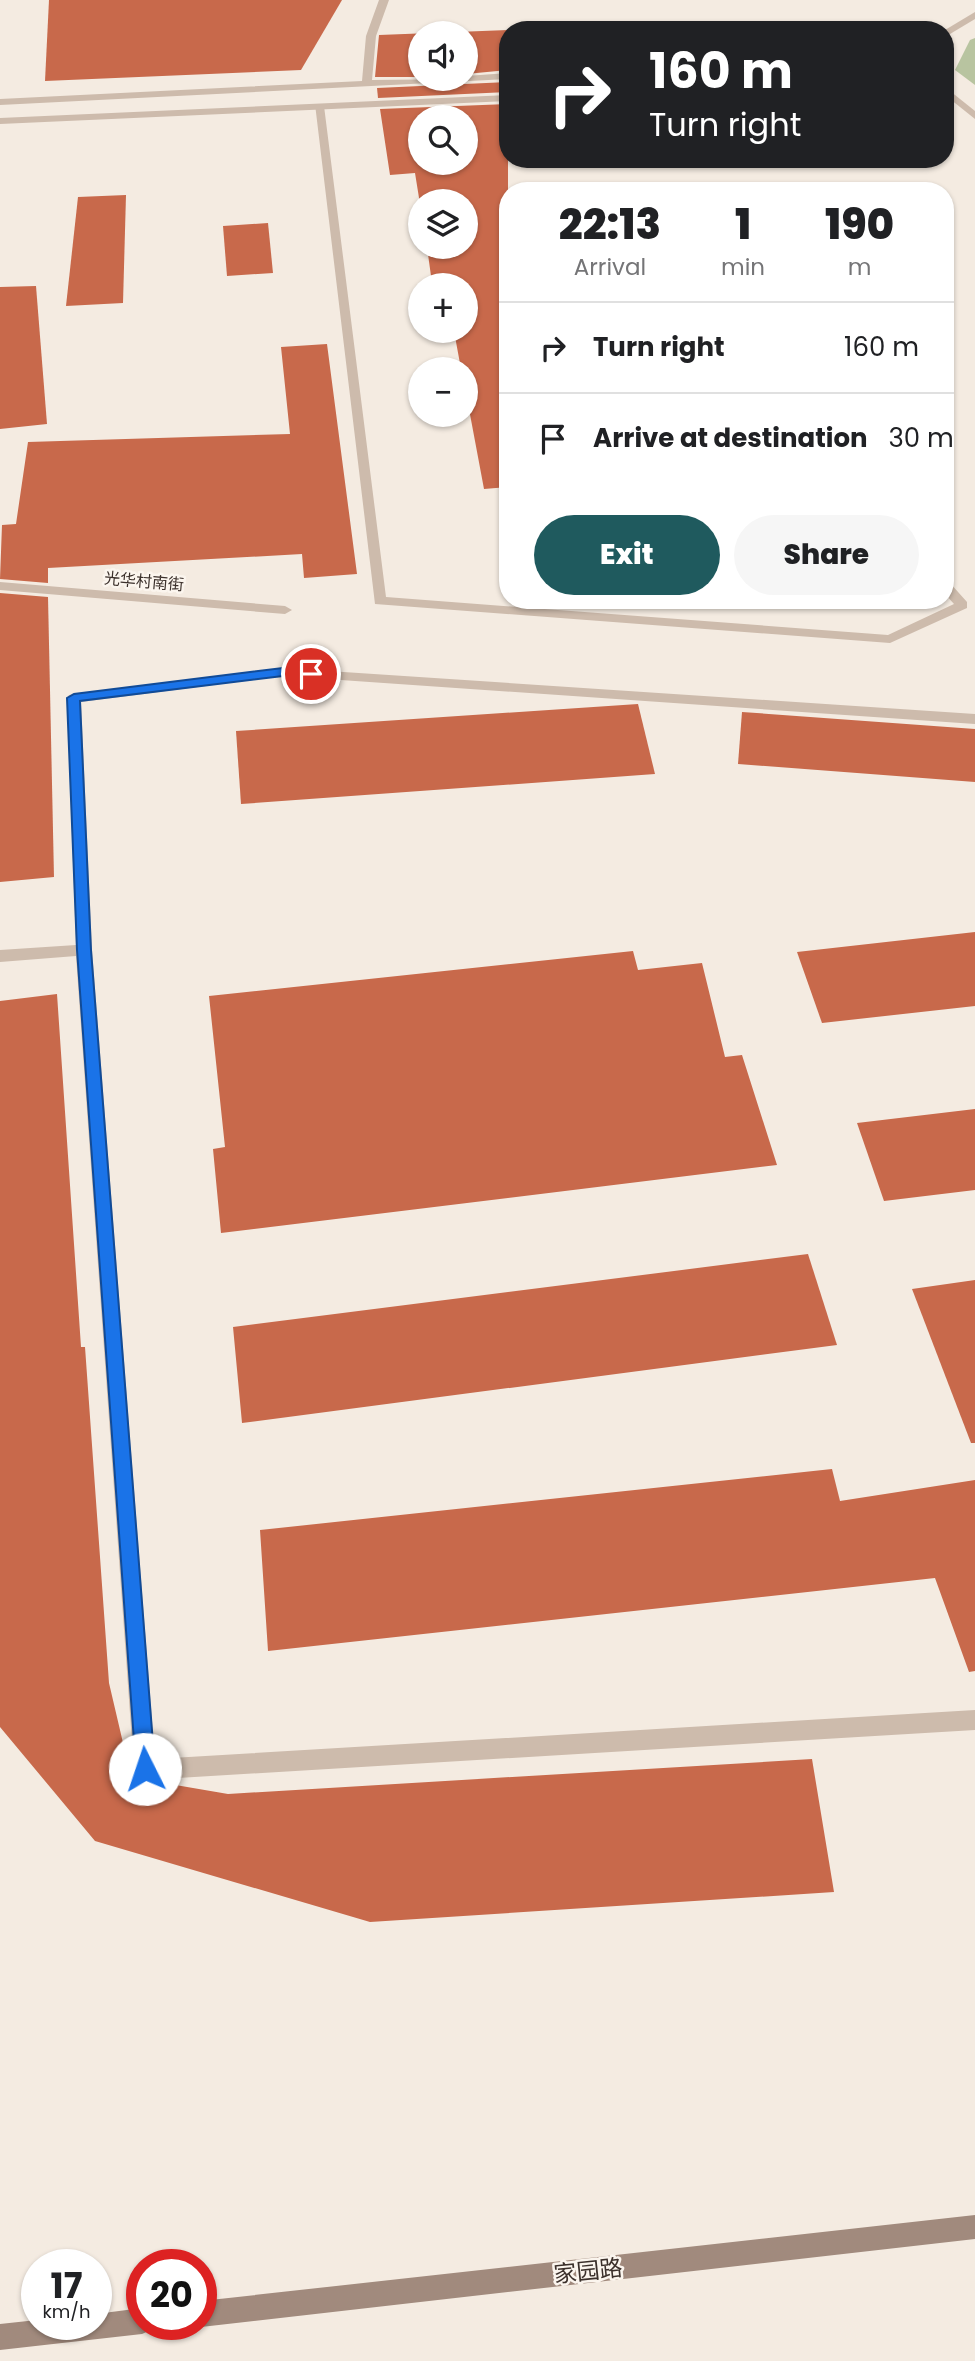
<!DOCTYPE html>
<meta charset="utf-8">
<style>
:root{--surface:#fff;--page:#f6f6f6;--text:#202124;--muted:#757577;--line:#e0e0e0;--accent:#1f5a5e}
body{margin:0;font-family:Poppins,"Noto Sans SC",sans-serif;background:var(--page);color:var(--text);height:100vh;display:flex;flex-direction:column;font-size:26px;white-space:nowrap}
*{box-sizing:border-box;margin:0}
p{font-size:23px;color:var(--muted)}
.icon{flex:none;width:38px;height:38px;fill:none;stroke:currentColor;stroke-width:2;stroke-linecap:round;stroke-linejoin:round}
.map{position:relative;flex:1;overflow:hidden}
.details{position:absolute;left:499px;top:182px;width:455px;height:427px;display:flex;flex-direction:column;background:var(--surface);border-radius:28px;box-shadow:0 2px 5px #0004}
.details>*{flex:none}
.top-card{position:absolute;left:499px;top:21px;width:455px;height:147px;border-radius:28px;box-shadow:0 2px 5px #0004;background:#202124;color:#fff;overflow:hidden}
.controls{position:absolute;left:408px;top:21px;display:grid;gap:14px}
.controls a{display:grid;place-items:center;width:70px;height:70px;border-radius:50%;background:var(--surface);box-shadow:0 2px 5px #0004;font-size:35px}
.speed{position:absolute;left:21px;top:2249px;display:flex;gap:14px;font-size:35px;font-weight:700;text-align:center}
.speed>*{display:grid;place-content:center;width:91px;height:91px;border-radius:50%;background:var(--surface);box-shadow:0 2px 5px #0004;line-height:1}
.speed small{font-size:18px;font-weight:400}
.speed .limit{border:10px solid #d22;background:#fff;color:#111}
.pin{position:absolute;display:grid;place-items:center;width:60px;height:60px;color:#fff;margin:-30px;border:4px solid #fff;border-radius:50%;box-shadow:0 2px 7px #0007}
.me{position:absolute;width:77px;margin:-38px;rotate:356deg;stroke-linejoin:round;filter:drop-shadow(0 0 5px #0008)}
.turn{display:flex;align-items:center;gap:24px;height:147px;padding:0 35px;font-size:32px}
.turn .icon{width:91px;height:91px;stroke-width:2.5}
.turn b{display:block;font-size:49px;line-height:60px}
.eta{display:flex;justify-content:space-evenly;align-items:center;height:119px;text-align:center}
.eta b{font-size:42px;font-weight:800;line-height:49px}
.action{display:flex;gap:14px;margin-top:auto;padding:14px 35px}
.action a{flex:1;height:80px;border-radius:42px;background:var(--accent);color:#fff;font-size:28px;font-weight:800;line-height:80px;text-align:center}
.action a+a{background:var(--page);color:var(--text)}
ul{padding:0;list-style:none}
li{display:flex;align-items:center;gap:21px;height:91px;padding:0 35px;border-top:2px solid var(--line)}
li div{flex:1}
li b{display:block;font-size:26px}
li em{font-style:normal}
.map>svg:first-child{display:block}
.green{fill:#b8c4a0}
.building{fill:#c8694b;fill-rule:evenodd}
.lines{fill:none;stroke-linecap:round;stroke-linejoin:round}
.lane{fill:#cdbbac;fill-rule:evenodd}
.street{fill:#cdbbac;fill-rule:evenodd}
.secondary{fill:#a18a7d;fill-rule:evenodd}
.route{fill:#1a73e8;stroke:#114b97;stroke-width:2}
.labels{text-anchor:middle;stroke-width:5;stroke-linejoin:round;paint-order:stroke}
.far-street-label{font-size:16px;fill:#3b302b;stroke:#fbf5ee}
.near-street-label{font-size:23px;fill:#3b302b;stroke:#fbf5ee}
</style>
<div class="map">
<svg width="975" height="2361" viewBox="0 0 975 2361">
<rect width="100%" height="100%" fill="#f4ebe1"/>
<!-- green -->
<path class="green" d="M975,38V85L955,70L970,40Z"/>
<!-- building -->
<g class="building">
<path d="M49,0H342L301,70L45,81Z"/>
<path d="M508,30V70L466,74V33H420V77H375L379,35Z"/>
<path d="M508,82V92L378,98L377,88Z"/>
<path d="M508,104V487L484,489L466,393V369H461L454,331H466V285H445L443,276H431L427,247H466V201H420V204L415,173L390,175L380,109ZM420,117H466V163H420Z"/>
<path d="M126,195L123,303L66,306L78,197Z"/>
<path d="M268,223L273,273L227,276L223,226Z"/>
<path d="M36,286L47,424L0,429V287Z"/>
<path d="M327,344L357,574L304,578L302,554L48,568V583L0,579L2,525L16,524L28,442L290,434L281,347Z"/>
<path d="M0,593L48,597L54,877L0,882Z"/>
<path d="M638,704L655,774L241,804L236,731Z"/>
<path d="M742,712L975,729V782L738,764Z"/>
<path d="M975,932V1006L822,1023L797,952Z"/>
<path d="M633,951L638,970L702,963L725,1057L742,1055L777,1165L221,1233L213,1149L225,1147L209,996Z"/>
<path d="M57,994L81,1347H85L109,1683L131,1777L144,1782H158L228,1794L812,1759L834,1892L370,1922L95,1841L0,1727V1001Z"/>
<path d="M975,1109V1190L884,1201L857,1123Z"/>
<path d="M808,1254L837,1345L242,1423L233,1327Z"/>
<path d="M975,1280V1443H971L912,1289Z"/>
<path d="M832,1469L840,1501L975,1480V1671L969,1672L935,1578L268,1651L260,1530Z"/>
</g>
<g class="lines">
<!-- lane -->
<g class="lane">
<path d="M379,0H389L376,36L372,80L466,79V76L508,73V79L0,105V99L362,81L366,36Z"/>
<path d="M315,104L324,106L386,597L888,635L954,604L945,594V582L950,583L967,602V608L890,643L375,604Z"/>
<path d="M0,582L285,606L292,610L285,614L0,590Z"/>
<path d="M283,668L975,714V724L283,676L81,702L92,950L155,1759L975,1710V1730L145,1780L137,1777L134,1770L76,956L0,962V950L76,945L67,698L69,695Z"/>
</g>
<!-- street -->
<g class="street">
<path d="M975,12V19L945,37V30Z"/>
<path d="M945,87L975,111V119L945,95Z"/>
<path d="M508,95V101L0,124V118Z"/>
</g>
<!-- secondary -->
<g class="secondary">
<path d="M975,2215V2239L201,2327L195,2324H201V2301Z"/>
<path d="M142,2308V2324H153L151,2330L142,2334L0,2350V2324L37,2320V2324H96V2314Z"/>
</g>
</g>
<!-- route -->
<path class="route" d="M283,668L311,670L317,674L311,678L283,676L80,701L91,950L155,1769L152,1776L145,1779L139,1776L136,1769L77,950L67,698L74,694Z"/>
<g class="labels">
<!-- far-street labels -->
<g class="far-street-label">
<text transform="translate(144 581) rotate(5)" y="6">光华村南街</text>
</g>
<!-- near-street labels -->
<g class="near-street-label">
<text transform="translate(588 2271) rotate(-6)" y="8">家园路</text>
</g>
</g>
</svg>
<div class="controls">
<a><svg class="icon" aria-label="sound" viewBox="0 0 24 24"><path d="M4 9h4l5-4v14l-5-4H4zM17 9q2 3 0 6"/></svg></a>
<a><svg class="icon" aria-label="search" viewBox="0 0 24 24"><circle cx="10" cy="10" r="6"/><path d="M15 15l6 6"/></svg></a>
<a><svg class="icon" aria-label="layers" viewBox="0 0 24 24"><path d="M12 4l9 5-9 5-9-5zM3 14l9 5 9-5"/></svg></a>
<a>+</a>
<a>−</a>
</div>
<div class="speed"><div>17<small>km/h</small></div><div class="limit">20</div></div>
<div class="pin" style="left:311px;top:674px;background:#d93025"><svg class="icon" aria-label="arrive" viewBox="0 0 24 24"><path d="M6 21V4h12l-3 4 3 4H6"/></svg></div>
<svg class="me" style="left:145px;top:1769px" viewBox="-20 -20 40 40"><circle r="19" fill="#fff"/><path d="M0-13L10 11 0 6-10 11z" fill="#1a73e8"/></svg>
<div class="top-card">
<div class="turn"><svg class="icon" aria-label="right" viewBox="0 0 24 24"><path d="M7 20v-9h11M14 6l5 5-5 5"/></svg><div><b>160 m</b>Turn right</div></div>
</div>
<section class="details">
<div class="eta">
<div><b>22:13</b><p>Arrival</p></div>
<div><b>1</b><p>min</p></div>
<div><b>190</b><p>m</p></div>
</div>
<ul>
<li><svg class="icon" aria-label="right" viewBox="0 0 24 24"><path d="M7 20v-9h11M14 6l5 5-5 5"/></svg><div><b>Turn right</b></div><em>160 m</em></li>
<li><svg class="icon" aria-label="arrive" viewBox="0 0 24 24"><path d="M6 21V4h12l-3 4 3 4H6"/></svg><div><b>Arrive at destination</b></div><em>30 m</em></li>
</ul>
<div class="action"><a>Exit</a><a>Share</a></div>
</section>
</div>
